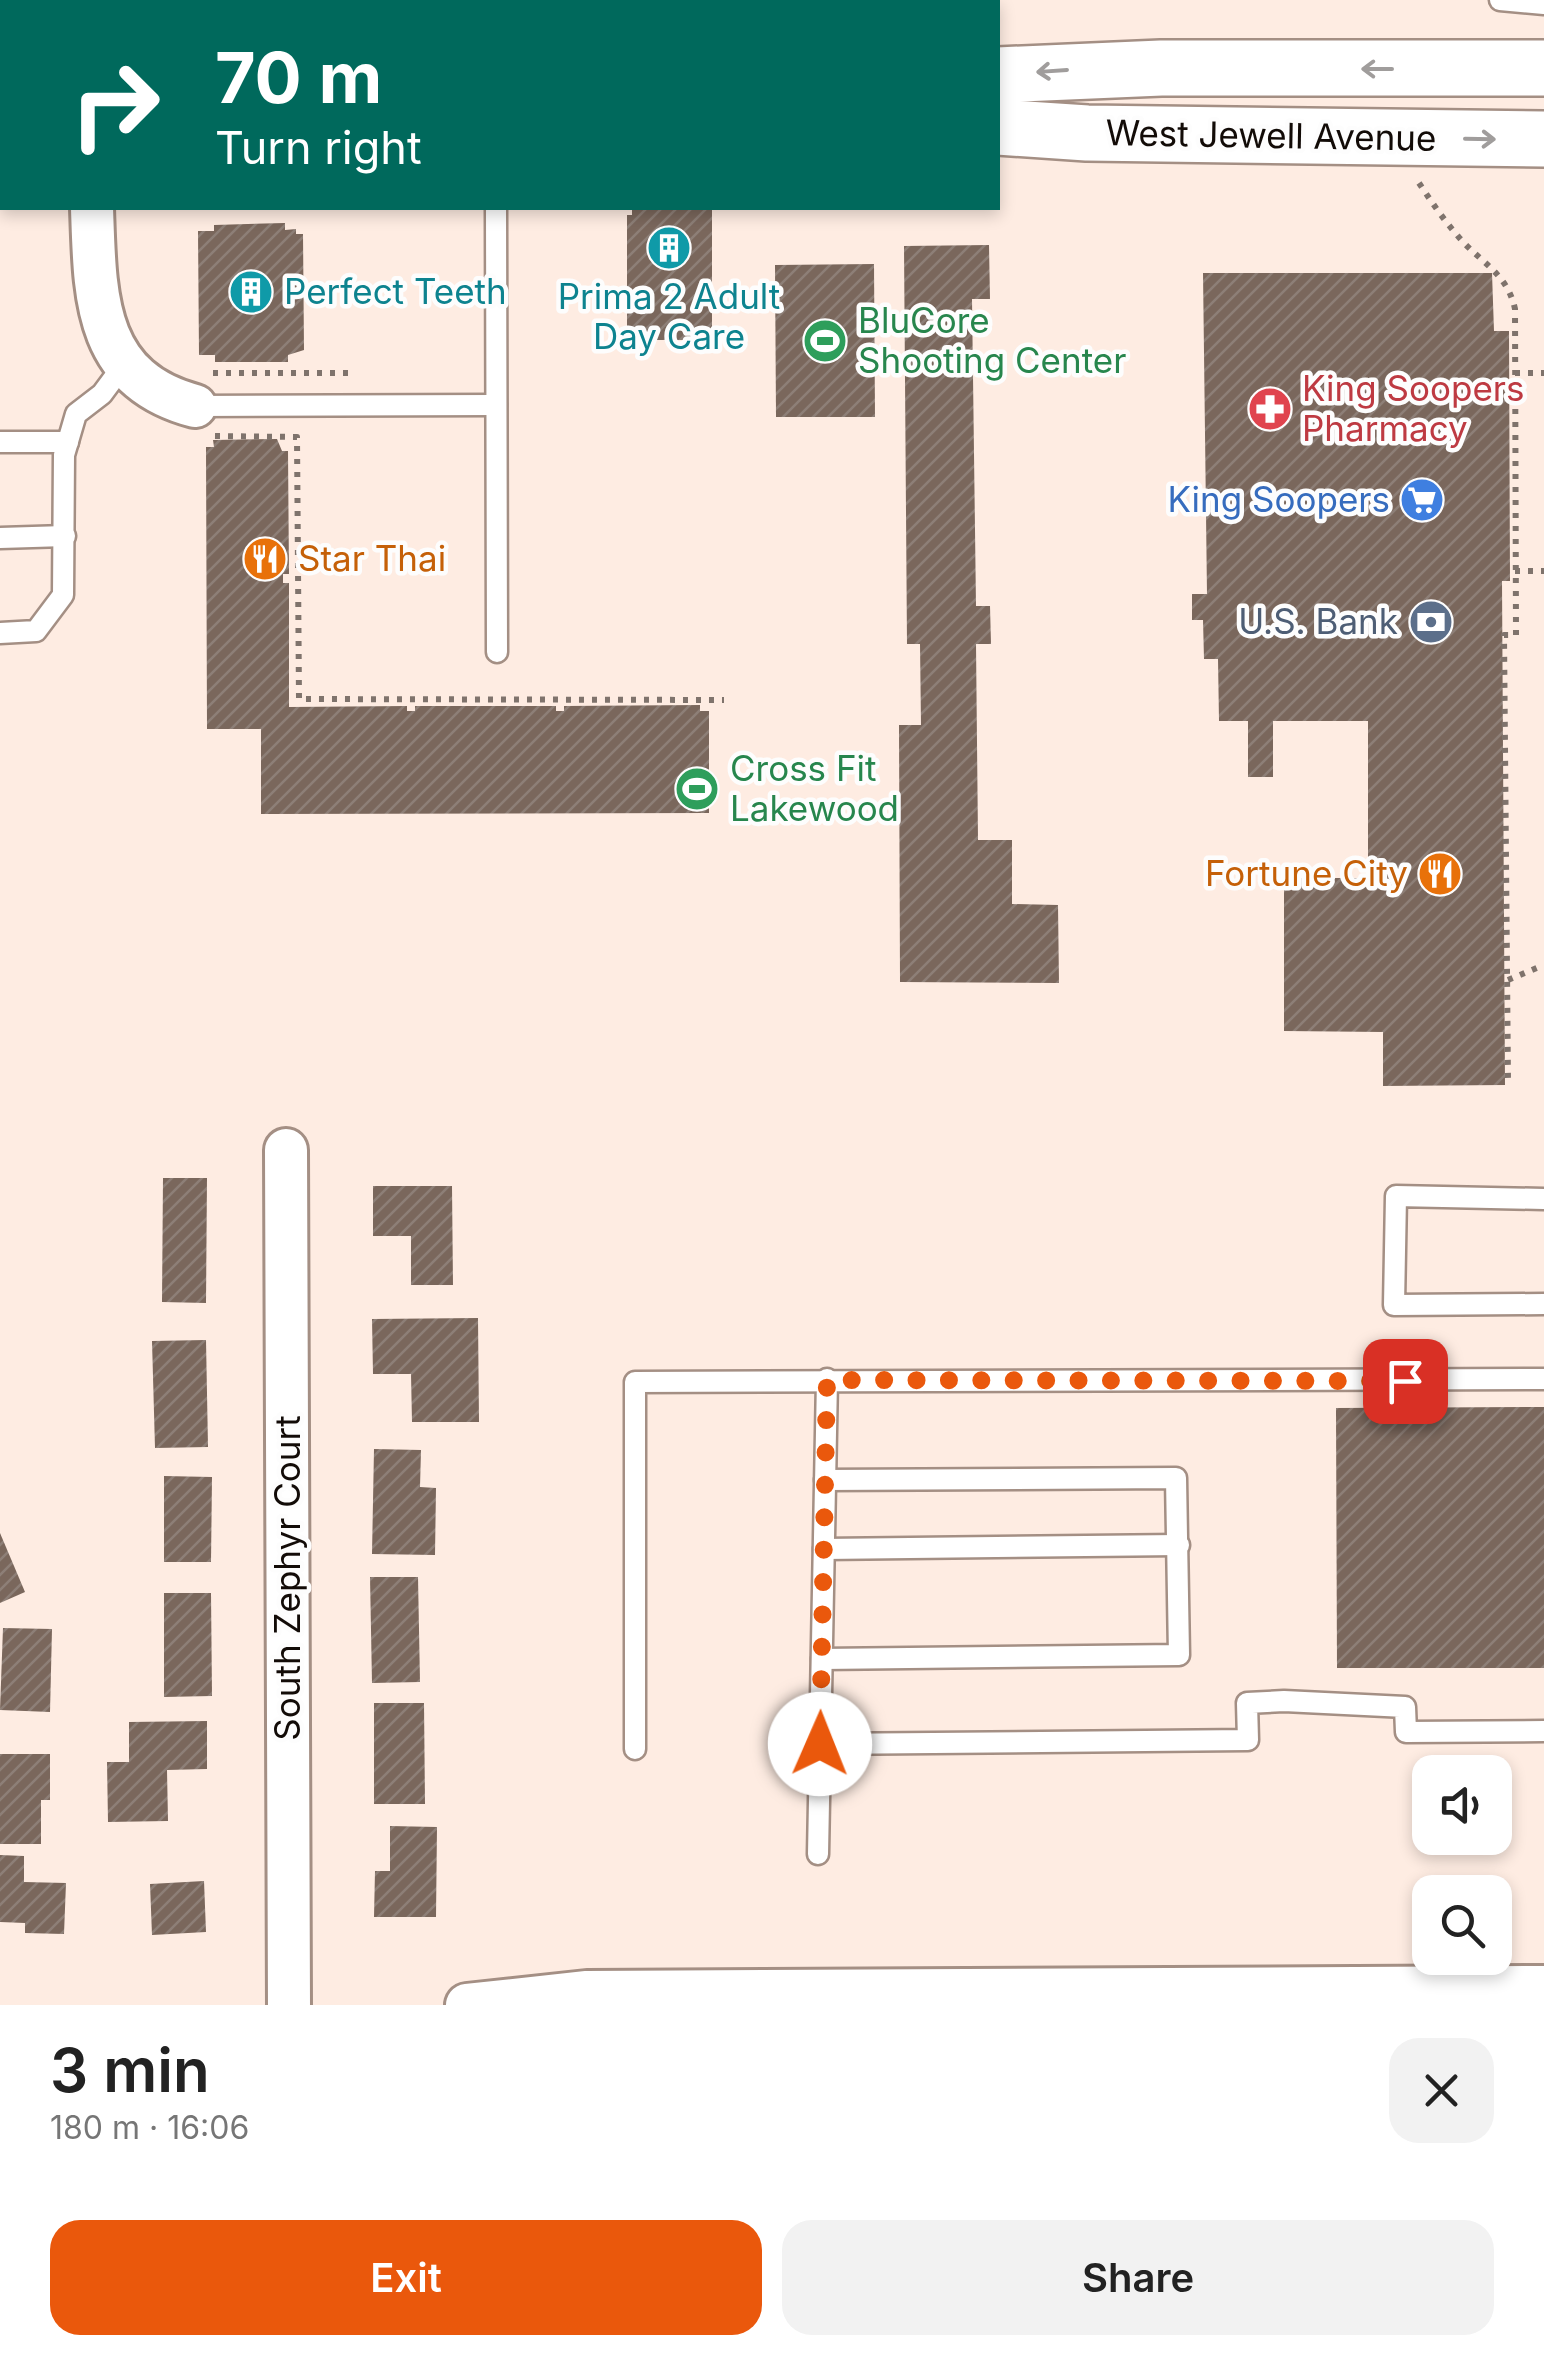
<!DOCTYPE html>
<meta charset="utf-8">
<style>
:root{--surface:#fff;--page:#f2f2f2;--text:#222;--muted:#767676;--accent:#ea580c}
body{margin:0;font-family:Inter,sans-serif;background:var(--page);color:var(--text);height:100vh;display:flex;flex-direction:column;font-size:38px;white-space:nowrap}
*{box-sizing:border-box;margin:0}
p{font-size:32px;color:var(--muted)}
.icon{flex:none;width:55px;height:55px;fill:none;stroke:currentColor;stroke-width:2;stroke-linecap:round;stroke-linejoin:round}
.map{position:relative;height:2005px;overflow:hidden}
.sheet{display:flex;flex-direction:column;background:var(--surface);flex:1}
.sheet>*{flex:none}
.banner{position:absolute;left:0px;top:0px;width:1000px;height:210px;box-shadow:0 5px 15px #0003;background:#00695c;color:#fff;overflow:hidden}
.controls{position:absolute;left:1412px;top:1755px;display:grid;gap:20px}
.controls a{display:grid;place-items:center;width:100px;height:100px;border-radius:20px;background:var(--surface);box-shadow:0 5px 15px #0003;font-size:50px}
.pin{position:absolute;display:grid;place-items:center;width:85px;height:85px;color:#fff;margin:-42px;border-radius:20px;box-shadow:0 5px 15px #0006}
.me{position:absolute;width:110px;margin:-55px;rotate:1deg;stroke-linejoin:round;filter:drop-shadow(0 0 8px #0008)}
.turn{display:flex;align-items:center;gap:35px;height:210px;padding:0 50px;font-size:45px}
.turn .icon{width:130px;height:130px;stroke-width:2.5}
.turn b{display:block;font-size:70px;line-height:85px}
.round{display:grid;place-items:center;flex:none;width:105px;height:105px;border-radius:30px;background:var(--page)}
.headline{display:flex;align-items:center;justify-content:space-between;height:170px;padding:0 50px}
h1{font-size:60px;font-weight:600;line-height:75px}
.cta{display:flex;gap:20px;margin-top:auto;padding:20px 50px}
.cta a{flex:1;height:115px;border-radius:30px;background:var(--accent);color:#fff;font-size:40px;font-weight:600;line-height:115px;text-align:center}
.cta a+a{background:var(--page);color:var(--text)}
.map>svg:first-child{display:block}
.building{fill:url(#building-hatch)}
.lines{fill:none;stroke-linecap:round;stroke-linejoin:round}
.lane-casing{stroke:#a48f84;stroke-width:25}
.street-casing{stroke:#a48f84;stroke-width:48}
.secondary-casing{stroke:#a48f84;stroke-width:60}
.path{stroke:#7f736c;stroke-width:6;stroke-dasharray:5 8;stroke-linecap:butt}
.lane{stroke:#fff;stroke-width:20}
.street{stroke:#fff;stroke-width:42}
.secondary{stroke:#fff;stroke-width:55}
.oneway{stroke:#a09d9c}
.route{stroke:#ea580c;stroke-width:18;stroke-dasharray:0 32.4}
.labels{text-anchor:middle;stroke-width:9;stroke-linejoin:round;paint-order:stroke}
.street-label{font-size:35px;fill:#120b07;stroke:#fdfdfd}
.culture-label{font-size:35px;fill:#0d838f;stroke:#fdfdfd;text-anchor:start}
.leisure-label{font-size:35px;fill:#27864d;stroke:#fdfdfd;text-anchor:start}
.health-label{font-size:35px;fill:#be3a42;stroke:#fdfdfd;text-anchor:start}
.shop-label{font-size:35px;fill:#366cbe;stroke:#fdfdfd;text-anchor:end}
.food-label{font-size:35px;fill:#c56008;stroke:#fdfdfd;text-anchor:start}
.service-label{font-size:35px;fill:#4e5e75;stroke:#fdfdfd;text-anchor:end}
</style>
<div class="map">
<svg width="1544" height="2005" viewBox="0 0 1544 2005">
<defs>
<pattern id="building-hatch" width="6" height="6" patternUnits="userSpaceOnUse" patternTransform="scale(2.5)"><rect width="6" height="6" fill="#7a675c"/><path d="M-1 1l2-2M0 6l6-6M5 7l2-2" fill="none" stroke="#8d7f77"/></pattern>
</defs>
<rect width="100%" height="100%" fill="#feece2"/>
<!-- building -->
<g class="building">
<path d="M632,208H712V334H701V340H642V332H634V327H627V215H632Z"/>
<path d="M285,223V230L296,229V234H303L304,350L288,355V362H215V355H199L198,231H214V225Z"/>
<path d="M989,245L990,299H972L976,606H990L991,644H976L978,840H1012V904L1058,905L1059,983L900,982L899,725H921L920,644H907L904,246Z"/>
<path d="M874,264L875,417H776L775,265Z"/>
<path d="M1203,273H1492L1494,331H1509L1510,581H1502L1505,1085L1383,1086V1032L1284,1031V878H1368V721H1273V777H1248V721H1219L1218,659H1204L1203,620H1192V594H1207Z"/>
<path d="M277,439L282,451H288L289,574H283V583H289V707L407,706V711H415V706H556V711H564V706L700,705V711H709V813L261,814V729H207L206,447H214L213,440Z"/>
<path d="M163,1178H207L206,1303L162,1302Z"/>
<path d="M373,1186H452L453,1285H411V1236H373Z"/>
<path d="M478,1318L479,1422H412L411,1374H373L372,1319Z"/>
<path d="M206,1340L208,1447L155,1448L152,1341Z"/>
<path d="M1544,1407V1668H1337L1336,1408Z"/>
<path d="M374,1449L421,1450L420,1487L436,1488L435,1555L372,1554Z"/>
<path d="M164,1476L212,1477L211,1562H164Z"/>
<path d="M0,1533L25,1592L0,1603Z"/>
<path d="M370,1577H418L420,1682L372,1683Z"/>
<path d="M164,1593H211L212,1696L164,1697Z"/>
<path d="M3,1628L52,1629L50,1712L0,1710Z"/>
<path d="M374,1703H424L425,1804H374Z"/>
<path d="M207,1721V1769L167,1770L168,1821L108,1822L107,1762H129V1722Z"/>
<path d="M0,1754H50V1800H41V1844H0Z"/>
<path d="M390,1826L437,1827L436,1917H374L375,1871H390Z"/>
<path d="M0,1855L24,1856V1882L66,1883L64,1934L25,1933V1923L0,1922Z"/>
<path d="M204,1881L206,1932L152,1935L150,1884Z"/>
</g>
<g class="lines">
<defs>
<g id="lane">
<path d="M1500,0L1544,4"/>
<path d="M496,208L497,652"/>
<path d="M195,406L496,405"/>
<path d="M0,442H68"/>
<path d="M0,538L65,536"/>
<path d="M0,633L36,631L63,595L64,455L76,414L102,394L125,363"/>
<path d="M1544,1199L1396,1196L1394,1305L1544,1304"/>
<path d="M824,1549L1179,1545"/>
<path d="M822,1659L1179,1655L1176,1478L825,1480"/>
<path d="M820,1744L1248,1740L1247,1703L1284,1701L1405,1707L1406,1732L1544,1731"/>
<path d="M635,1749V1382L1544,1379"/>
<path d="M818,1854L827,1379"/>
</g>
<g id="street">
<path d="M89,0V2"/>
<path d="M92,208C95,295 93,379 195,406"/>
<path d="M286,1150L289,2005"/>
<path d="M467,2005L587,1992L1544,1987"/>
</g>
<g id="secondary">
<path d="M998,75L1161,68H1544"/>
<path d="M0,100H2"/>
<path d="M998,127L1087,133L1544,139"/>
</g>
</defs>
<!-- lane casing -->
<use href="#lane" class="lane-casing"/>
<!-- street casing -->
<use href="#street" class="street-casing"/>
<!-- secondary casing -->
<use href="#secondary" class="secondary-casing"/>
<!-- path -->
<g class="path">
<path d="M588,0V2"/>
<path d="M1419,183C1431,201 1443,219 1457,235C1479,262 1507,272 1515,309L1516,635H1504L1508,1082"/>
<path d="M213,373H349"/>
<path d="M1515,373H1544"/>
<path d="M215,436L297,437L299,699L724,700"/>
<path d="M1515,571H1544"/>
<path d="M1508,980L1544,965"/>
</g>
<!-- lane -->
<use href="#lane" class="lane"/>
<!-- street -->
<use href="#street" class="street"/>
<!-- secondary -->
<use href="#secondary" class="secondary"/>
</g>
<!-- one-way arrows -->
<defs><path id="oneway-shaft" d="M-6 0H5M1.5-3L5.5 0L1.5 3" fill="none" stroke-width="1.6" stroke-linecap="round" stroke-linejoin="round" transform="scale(2.5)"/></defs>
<g class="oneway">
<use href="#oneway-shaft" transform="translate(1377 69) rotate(180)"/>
<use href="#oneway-shaft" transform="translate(1052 71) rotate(176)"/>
<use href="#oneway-shaft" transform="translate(1480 139) rotate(1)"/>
</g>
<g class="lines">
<!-- route -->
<path class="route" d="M820,1744L827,1380L1405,1381"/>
</g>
<!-- icons -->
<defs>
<symbol id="building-disc" viewBox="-11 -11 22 22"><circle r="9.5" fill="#0f9aa8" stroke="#fdfdfd"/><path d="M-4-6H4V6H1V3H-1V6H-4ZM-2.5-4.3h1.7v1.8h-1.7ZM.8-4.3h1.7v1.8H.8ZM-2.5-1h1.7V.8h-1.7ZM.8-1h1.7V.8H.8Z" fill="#fff"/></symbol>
<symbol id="stadium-disc" viewBox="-11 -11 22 22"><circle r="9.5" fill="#2e9e5b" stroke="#fdfdfd"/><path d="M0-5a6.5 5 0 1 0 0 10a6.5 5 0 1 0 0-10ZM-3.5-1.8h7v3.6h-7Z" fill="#fff"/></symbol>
<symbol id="pharmacy-disc" viewBox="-11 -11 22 22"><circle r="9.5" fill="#e0444e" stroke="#fdfdfd"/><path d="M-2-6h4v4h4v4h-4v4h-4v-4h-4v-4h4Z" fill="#fff"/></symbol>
<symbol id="supermarket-disc" viewBox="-11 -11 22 22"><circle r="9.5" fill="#3f7fe0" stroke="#fdfdfd"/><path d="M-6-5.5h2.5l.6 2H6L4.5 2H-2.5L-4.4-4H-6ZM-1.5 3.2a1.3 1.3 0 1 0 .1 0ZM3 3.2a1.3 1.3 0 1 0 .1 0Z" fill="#fff"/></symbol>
<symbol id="restaurant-disc" viewBox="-11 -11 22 22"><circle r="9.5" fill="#e8710a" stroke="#fdfdfd"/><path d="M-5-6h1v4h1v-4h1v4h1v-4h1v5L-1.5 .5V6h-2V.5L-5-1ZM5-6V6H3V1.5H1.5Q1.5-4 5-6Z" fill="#fff"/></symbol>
<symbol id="bank-disc" viewBox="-11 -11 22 22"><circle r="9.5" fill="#5c6f8a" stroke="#fdfdfd"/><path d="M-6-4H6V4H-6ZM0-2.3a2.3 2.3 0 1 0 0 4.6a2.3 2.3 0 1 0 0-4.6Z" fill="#fff"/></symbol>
</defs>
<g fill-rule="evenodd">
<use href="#building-disc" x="644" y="223" width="50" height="50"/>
<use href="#building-disc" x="226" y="267" width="50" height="50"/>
<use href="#stadium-disc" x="800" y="316" width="50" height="50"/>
<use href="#pharmacy-disc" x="1245" y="384" width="50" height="50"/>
<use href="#supermarket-disc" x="1397" y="475" width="50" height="50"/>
<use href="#restaurant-disc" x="240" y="534" width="50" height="50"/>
<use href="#bank-disc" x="1406" y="597" width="50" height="50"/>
<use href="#stadium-disc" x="672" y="764" width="50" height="50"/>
<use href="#restaurant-disc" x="1415" y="849" width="50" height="50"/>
</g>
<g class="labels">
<!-- street labels -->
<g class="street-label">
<text transform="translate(1271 136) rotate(1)" y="12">West Jewell Avenue</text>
<text transform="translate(288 1578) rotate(-90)" y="12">South Zephyr Court</text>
</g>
<!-- culture labels -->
<g class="culture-label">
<text x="284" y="304">Perfect Teeth</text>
<text x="669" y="309" text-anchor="middle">Prima 2 Adult<tspan x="669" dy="40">Day Care</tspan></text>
</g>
<!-- leisure labels -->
<g class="leisure-label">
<text x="858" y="333">BluCore<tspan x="858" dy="40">Shooting Center</tspan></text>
<text x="730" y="781">Cross Fit<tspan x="730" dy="40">Lakewood</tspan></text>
</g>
<!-- health labels -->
<g class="health-label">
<text x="1302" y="401">King Soopers<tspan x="1302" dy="40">Pharmacy</tspan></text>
</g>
<!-- shop labels -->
<g class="shop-label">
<text x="1390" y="512">King Soopers</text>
</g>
<!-- food labels -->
<g class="food-label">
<text x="298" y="571">Star Thai</text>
<text x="1408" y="886" text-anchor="end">Fortune City</text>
</g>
<!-- service labels -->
<g class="service-label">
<text x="1398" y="634">U.S. Bank</text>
</g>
</g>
</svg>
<div class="controls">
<a><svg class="icon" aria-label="sound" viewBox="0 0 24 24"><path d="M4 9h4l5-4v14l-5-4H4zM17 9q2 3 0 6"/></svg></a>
<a><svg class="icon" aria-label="search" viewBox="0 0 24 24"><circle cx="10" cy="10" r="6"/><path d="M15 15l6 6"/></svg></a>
</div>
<div class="pin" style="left:1405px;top:1381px;background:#d93025"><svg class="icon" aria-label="arrive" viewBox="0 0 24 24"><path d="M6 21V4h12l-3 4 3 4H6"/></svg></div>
<svg class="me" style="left:820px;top:1744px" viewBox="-20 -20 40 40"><circle r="19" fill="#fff"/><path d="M0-13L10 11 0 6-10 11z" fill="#ea580c"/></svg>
<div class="banner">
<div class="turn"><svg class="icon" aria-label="right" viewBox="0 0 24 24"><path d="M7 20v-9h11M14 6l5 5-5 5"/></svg><div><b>70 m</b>Turn right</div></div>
</div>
</div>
<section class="sheet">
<div class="headline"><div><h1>3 min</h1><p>180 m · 16:06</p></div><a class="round"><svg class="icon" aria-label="close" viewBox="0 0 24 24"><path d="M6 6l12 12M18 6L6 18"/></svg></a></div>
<div class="cta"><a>Exit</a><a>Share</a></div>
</section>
